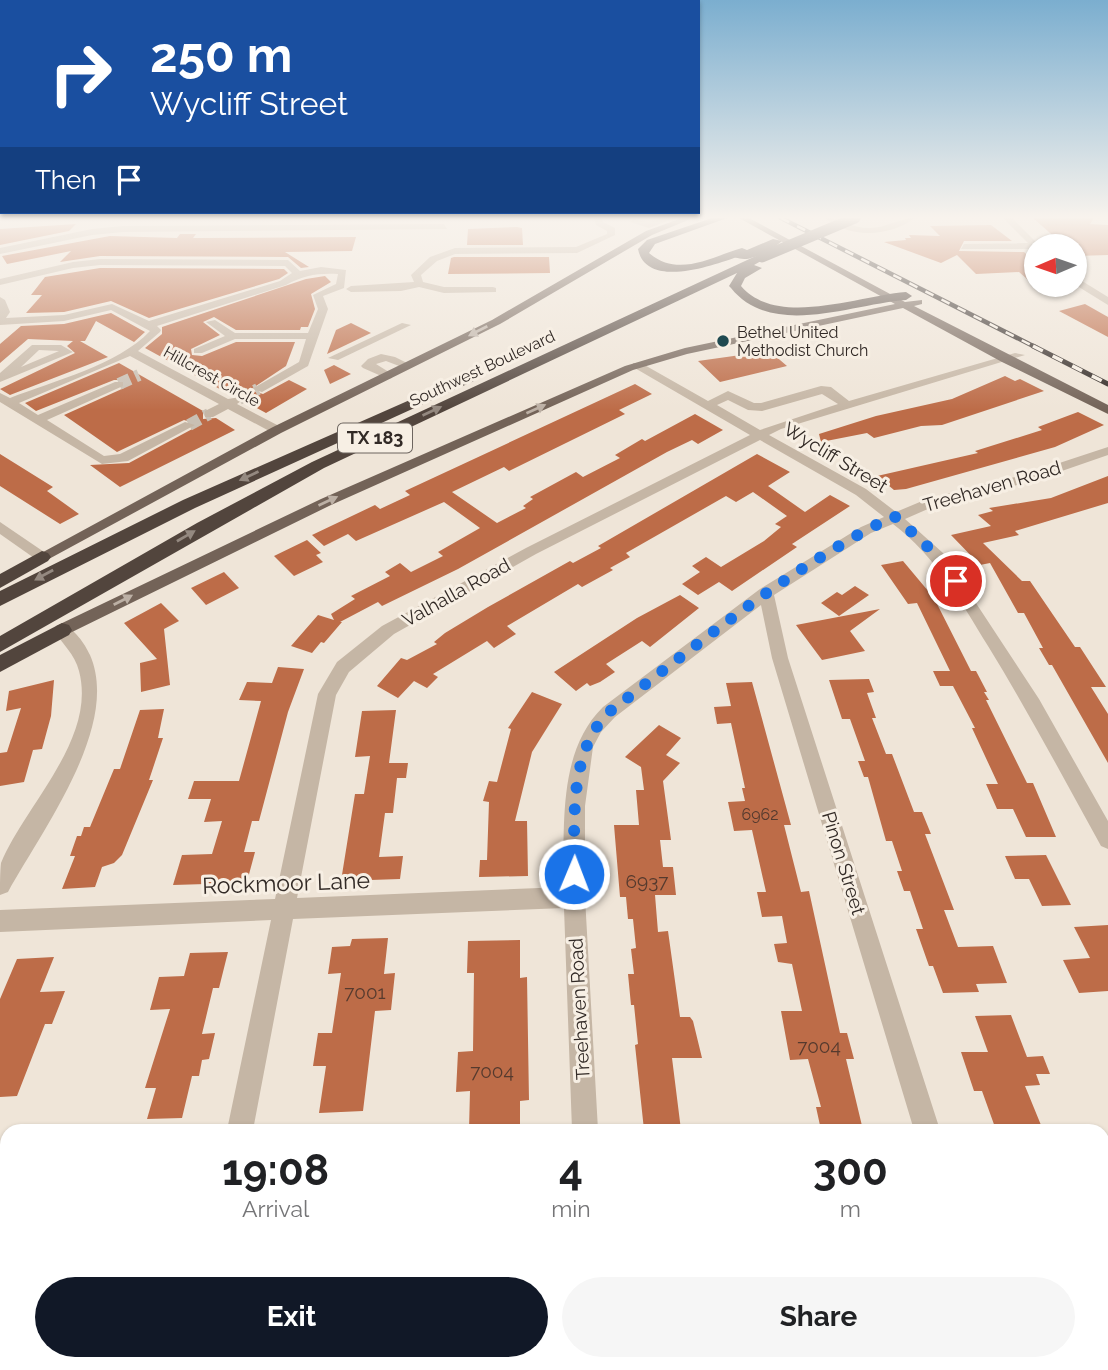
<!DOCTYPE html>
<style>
:root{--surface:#fff;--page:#f6f6f6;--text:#202124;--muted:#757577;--accent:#111827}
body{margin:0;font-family:Raleway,sans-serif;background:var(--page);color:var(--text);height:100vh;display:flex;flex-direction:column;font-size:26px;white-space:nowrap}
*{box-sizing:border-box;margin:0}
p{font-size:23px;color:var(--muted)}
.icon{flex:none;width:38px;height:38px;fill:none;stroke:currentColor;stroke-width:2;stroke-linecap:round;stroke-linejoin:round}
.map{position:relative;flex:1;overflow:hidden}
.details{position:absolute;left:0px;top:1124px;width:1110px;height:247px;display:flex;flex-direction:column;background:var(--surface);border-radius:21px 21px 0 0;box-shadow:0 2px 5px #0004}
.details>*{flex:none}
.hud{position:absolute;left:0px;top:0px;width:700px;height:214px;box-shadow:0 2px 5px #0004;background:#1a4fa0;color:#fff;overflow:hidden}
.needle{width:46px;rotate:268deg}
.controls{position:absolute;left:1024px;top:234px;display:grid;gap:14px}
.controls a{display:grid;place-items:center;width:63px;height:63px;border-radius:50%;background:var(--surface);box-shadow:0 2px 5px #0004;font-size:35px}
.pin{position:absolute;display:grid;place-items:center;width:60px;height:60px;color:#fff;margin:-30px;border:4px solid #fff;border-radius:50%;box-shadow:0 2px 7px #0007}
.me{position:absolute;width:77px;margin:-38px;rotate:1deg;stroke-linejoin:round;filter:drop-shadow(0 0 5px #0008)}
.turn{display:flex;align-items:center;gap:24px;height:147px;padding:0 35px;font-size:32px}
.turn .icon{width:91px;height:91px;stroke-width:2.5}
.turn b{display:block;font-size:49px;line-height:60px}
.then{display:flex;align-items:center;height:66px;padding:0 35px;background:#0003;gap:14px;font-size:26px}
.eta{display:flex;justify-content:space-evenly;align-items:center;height:119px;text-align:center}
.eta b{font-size:42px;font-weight:700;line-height:49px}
.cta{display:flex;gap:14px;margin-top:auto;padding:14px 35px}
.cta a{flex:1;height:80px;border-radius:42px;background:var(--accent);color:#fff;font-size:28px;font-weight:700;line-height:80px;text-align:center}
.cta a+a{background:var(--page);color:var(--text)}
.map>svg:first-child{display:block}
.building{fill:#bd6c48}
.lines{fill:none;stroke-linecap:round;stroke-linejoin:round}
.minor-tunnel{stroke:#c9c0b4;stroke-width:12;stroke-dasharray:12 6;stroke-linecap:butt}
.minor{fill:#c5b6a5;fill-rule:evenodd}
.major{fill:#736358;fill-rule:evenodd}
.highway{fill:#52453d;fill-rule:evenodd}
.rail-far1-casing{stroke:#322a26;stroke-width:4.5}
.rail-casing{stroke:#322a26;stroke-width:5}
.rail-far1{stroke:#f7efe4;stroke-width:2.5;stroke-dasharray:9;stroke-linecap:butt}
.rail{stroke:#f7efe4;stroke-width:3.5;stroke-dasharray:11;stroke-linecap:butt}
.highway-bridge{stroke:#52453d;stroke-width:11}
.oneway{fill:#bcb0a5}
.oneway2{fill:#948980}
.route{stroke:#1a73e8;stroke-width:12;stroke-dasharray:0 21.6}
.poi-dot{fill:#1f4950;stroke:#f7efe4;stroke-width:2.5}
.labels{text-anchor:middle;stroke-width:6;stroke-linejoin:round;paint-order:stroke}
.far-poi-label{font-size:16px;fill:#322a26;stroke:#f7efe4;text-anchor:start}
.far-street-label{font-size:16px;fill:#322a26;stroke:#f7efe4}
.number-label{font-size:16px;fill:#553a2e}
.shield{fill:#f7efe4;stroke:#6d655f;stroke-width:2}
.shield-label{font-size:18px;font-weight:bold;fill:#322a26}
.street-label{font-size:19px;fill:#322a26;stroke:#f7efe4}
.near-number-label{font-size:19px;fill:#553a2e}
.near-street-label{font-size:23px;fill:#322a26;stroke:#f7efe4}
</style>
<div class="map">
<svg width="1108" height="1370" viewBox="0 0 1108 1370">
<rect width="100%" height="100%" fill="#efe5d8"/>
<!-- building -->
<g class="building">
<path d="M1033,218H1094L1090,224L1108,225V255L1076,256L1074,247H1066Z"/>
<path d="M76,224L69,231L0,245V229Z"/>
<path d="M991,225L1012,241H964L959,251L1024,252L1036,263V287L1019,272L976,274L957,255L941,263L884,242L906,240L905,238H911L909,235L940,236L930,226Z"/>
<path d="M517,227L522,228L523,245H467L468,229Z"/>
<path d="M180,234H196L193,238H197L356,237L352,251L285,252L309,267L301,268L288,257L100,256L60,262L71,251L7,264L2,256L110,236L177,238Z"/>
<path d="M454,257H549L550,273L448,274L451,258Z"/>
<path d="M100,268L284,269L288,273L279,279L149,318L111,301L64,312L26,313L42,295H31L45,277Z"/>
<path d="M325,276L331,282L311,294L315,309L308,327H301L300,330H236L214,317L203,322L220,335L191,349L192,355L202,356L236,342H295L286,366L250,390L263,394L289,380L307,389L266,413L244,401L242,396L229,394L145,348L162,334V327L306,279Z"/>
<path d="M1085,304L1108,317V337L1059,311Z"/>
<path d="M111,313L145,332L134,342L96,321L85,341H80L108,357L10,395L0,389L75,353L67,346L73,341L28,339L0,363V344L21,326L64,324Z"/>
<path d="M351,323L371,333L327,354L336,330Z"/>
<path d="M755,353L759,357L773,354L787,366L720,382L698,361Z"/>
<path d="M119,363L203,411V419L216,418L235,430L120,487L90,465L129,463L196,427L197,424L184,420L117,452L64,415L124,388L125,380H114L36,411L25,403Z"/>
<path d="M334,365L351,374L330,384L324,370Z"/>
<path d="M1005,376L1015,381L1020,379L1044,391L942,425L921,426L874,438L867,433L821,442L819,434L876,416L952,399Z"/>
<path d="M635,384L652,394L619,410L625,414L509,471L504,467L452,492L497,523L526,508L523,506L533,499L530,497L576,472L583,477L620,458L615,455L642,439L645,441L695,414L723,430L698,444L692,440L667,452L458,569L382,606L378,602L340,622H342L324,643L321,642L312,653L291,646L318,615L334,620L331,614L355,599L351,596L390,576L385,572L400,563L411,572L443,556L438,552L480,528L444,502L356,541L348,534L324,546L312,535L375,505L380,509L410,495L405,491Z"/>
<path d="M1078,412L1104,425L1055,447L906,489L894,490L877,476L978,453L975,451L1042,430L1038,427Z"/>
<path d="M0,454L53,487L47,491L79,514L60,524L0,486Z"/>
<path d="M757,454L790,472L768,486L805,512L830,495L850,506L792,544L797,547L732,591L719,582L698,595L682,584L700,572L692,566L706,557L721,567L764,541L781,527L775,524L787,516L753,492L736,502L726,496L626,553L630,557L610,568L613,570L582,587L578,584L507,626L516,634L494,648L487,641L433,674L438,677L427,688L414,681L398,698L377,686L401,658L407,660L437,644L434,642L445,633L488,607L570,561L573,563L601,548L598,546Z"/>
<path d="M1108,476V503L1015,531L1019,535L983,543L1022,581H1030L1075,647H1080L1106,687H1091L1108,714V763L1052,665H1049L1039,648H1043L1024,613H1018L990,563L980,565L951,535L991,526L978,515L993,511L989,508L1051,498Z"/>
<path d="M307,540L321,553L316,555L323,562L294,576L274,556Z"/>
<path d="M903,561L934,598L971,671H976L987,692H984L989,700H986L1027,783H1033L1056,837H1026L1013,809H997L986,784H998L972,728H975L953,686H940L933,671H950L917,603L908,604L881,565Z"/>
<path d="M224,572L239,588L206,605L191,588Z"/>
<path d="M855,586L869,595L839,616L821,603L837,592L842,595Z"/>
<path d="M680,595L699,608L650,647L642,641L606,664L615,672L600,682L590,686L587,683L576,691L554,672L637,618Z"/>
<path d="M161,603L179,621L164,629L170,685L141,692L140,663L157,659L124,623Z"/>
<path d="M880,609L850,631L865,651L822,660L796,625Z"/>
<path d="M278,667L304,669L288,712L259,821H252L244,852H255L248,878L241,879L239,883L173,885L182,855L212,854L222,821L204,822L211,799H188L194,781H239L261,701L239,700L247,682L272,683Z"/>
<path d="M869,679L874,692L867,693L876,718H872L886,754H892L914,812H922L931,834H925L954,910H944L958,947L993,946L1007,983L976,984L979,992L943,993L933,966H929L916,929H923L910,891H904L897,871H902L892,841H886L868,777H864L858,761H865L850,719H842L829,680Z"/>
<path d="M54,680L51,716L42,749L33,750L24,782L0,786V753L7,752L21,708L6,711L9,691Z"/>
<path d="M752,682L791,825H784L801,892L809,891L840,1033H847L854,1059H846L863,1130H821L816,1107H821L808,1059L790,1060L781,1011H802L792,964L778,962L774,944L787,943L782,916L762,917L757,892H766L752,830L734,831L728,802L745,801L742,788H745L731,723L717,724L714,707L731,706L726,683Z"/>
<path d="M532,692L562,704L532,752L515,821H527L528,876L479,877L480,860H487L489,802L483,801L489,781L497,782L511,729L508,728Z"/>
<path d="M164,709L158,738H163L149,780H153L122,855L114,863L102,867L95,887L62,889L75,856H70L77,836H81L84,827H90L114,769H120L140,710Z"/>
<path d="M396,710L389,763H408L406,778H397L393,813H385L379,857L403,856L400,879L341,881L355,794H364L370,756L355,757L362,711Z"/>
<path d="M659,725L681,738L666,755L680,763L663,781L671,840H660L663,867H673L676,895H655L658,932L668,931L680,1017H690L693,1021L702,1058H672L681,1130H644L635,1045L638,1044L634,1005H631L628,974H634L631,949L636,948L633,919H628L626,897H620L614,825H639L636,790H644L641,767L625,757Z"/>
<path d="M1046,855L1071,905L1042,906L1029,879H1015L1005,856Z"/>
<path d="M1108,925V991L1079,993L1063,960L1090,958L1074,927Z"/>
<path d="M388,938L384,974L395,973L391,1010L375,1011L363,1111L319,1113L326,1066H313L318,1033H332L341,973L328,974L332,947L350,946L352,939Z"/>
<path d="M520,940V978L527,977L529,1100L520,1101V1130H469L470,1091L456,1092L458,1052L473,1051L474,973H467L468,941Z"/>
<path d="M228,952L219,988H213L202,1034L215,1033L209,1059L202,1060L199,1076H192L182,1118L147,1119L156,1088H145L170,1009L150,1010L159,977L184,976L190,953Z"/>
<path d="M54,957L40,992L65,991L52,1024H45L17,1096L0,1097V999L17,959Z"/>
<path d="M1011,1015L1027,1057L1043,1056L1050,1074H1036L1040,1085L1025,1086L1043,1130H996L982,1091H974L961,1052H988L975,1016Z"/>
</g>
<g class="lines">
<!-- minor-tunnel -->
<g class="minor-tunnel">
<path d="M119,384L139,375"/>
<path d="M239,399L258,389"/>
<path d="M189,425L209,414"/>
</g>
<!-- minor -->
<g class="minor">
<path d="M594,218H602L603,222L615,228V235L577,253L455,254L437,261L421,275L423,282L444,287H493L496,288V292L444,293L419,287L401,291L351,292L346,289L351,286L414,282L411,275L430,257L455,248L576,247L607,234V231L596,225Z"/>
<path d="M663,218H675L649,228L630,222L634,219L649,222Z"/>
<path d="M825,218C841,218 854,229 870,228C886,228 899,218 915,218C889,237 850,239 825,218Z"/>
<path d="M1003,218H1012L1041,247H1036V249H961L964,244L1028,243Z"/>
<path d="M444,224L447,229L123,232L92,235L0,254V248L92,229L123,226Z"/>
<path d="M100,259L288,260L300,271L321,267L346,270L344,288L323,296L328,309L308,366L262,392L252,389L299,362L306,339H235L202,353H194V349L225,336L206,322L215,320L235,333H308L318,309L313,295L336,284L338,274C318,273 304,275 286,285L157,326L161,330L160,332L138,351L228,399L240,397L242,400L237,404L281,427V433H273L228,409L213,417H205V411L219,404L130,356L19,403L38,415L115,382H123V386L47,420L104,456L120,454L185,422L195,425L128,461L102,464L0,402V393L10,398C53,381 118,365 150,331L111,310L64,321L0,325V297L5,300L10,312L6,318L64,315L112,304L149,321L280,281L292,273L285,266L100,265L73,268L0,285V279L73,262Z"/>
<path d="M1074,276L1108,297V305L1074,284Z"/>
<path d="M402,323L411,325L338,360L328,358Z"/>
<path d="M32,345H61L73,352L0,382V373ZM39,350L59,351L21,367Z"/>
<path d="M1015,353L1025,355L781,429L769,435L866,489L896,512L927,499L1023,475L1108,447V455L1033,481L937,505L905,519L943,553L1039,699L1108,821V849L1101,846C1064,779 1028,711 988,646C960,600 936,557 893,524L871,533L774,595L788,658L940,1130H914L772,658L761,605L615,717L601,732L593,747L585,806V897L598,1130H572L564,908L293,919L253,1130H227L271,920L0,932V910L275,899L318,694L337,662L382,626L526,548L750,435L633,367V363H641L708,401L728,391L754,403H761L821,386L831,387L849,401ZM822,394L838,404L760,430L717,405L728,400L748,410L762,411ZM760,440L856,495L884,517L861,527L760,589L603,707C557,752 565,827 563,887L297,898L336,695L349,672L394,634L536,554Z"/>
<path d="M381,354L395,357L413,366L407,369L386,361L376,364L392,374V378L388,379L363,368L361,366L368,359Z"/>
<path d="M0,522L47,554L50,557L47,560H37L0,534Z"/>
<path d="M62,624C74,628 85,644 90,655C121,726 42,830 8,892L0,895C0,885 0,872 1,863C25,805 97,739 79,671C75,654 62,644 54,630Z"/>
<path d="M178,1363H208L207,1370H177Z"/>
<rect x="581" y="1363" width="30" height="7"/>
<path d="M984,1363H1014L1016,1370H986Z"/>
</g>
<!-- major -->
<g class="major">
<path d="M682,218H693L652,235L500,324L281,433L47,560H37L34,557L273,427L492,320L646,231Z"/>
<path d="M739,218H749L905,302L922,300V304L914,306L1108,405V414L1002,362L903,308L687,354L633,370L331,505L68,634H56L54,630L56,626L321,499L625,366L685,348L895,304Z"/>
</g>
<!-- highway -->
<g class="highway">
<path d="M712,218H727L655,244L649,253C678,278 711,257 742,248L747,250L773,239L782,241C776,247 753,260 744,259C740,259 737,257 734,258C711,266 646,289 638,249L647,240Z"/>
<path d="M758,255L768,257L754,265L762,268L745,278L741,286C777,328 857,296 906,292L912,296L906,300C851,304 772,339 731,288L729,286L737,273L324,468L0,652V636L197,523L312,462Z"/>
<path d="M471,373L478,377L476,380L195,508L0,606V591L183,500Z"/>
<path d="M42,551L48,553L51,557L48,561L0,588V574Z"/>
<path d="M62,623L69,625L72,630L69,635L0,672V655Z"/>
</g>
<defs>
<path id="rail-far1" d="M781,218L1037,348"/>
<path id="rail" d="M1033,346L1108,384"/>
</defs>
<!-- rail-far1 casing -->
<use href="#rail-far1" class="rail-far1-casing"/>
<!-- rail casing -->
<use href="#rail" class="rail-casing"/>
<!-- rail-far1 -->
<use href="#rail-far1" class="rail-far1"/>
<!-- rail -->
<use href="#rail" class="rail"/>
<!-- highway-bridge -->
<path class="highway-bridge" d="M762,257L855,218"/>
</g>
<!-- one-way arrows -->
<defs><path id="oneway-solid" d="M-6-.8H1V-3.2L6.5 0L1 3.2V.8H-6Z" transform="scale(1.75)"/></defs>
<g class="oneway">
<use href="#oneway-solid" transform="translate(478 331) rotate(153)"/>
<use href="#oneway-solid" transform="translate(536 409) rotate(-24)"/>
<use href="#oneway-solid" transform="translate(328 501) rotate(-25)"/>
<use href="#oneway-solid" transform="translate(123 600) rotate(-27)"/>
</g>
<g class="oneway2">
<use href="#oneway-solid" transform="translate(432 411) rotate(-25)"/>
<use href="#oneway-solid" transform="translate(249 476) rotate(155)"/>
<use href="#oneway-solid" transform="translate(186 536) rotate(-30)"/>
<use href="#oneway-solid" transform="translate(44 575) rotate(151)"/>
</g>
<!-- sky -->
<linearGradient id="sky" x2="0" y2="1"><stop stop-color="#7baecf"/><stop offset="0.53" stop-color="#f8f3ed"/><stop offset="1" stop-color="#f8f3ed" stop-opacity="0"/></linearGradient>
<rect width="1108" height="410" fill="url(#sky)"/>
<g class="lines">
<!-- route -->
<path class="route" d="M574,874C575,820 568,753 609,712C700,643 790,567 894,516L938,556L956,581"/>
</g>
<!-- markers -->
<circle class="poi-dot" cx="723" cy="341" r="7"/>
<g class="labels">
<!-- far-poi labels -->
<g class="far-poi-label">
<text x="737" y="338">Bethel United<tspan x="737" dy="18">Methodist Church</tspan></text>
</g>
<!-- far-street labels -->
<g class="far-street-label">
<text transform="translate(482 368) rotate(-25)" y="6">Southwest Boulevard</text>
<text transform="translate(212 376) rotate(29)" y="6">Hillcrest Circle</text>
</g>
<!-- number labels -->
<g class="number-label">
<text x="760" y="820">6962</text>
</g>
<!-- shield labels -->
<rect class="shield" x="338" y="423.5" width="74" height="29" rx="5"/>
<g class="shield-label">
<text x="375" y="444">TX 183</text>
</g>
<!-- street labels -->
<g class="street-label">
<text transform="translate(836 457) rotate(31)" y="7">Wycliff Street</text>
<text transform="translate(992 486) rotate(-16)" y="7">Treehaven Road</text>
<text transform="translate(456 592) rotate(-29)" y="7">Valhalla Road</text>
<text transform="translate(844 863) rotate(73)" y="7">Pinon Street</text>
<text transform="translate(579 1009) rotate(-93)" y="7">Treehaven Road</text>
</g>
<!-- near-number labels -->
<g class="near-number-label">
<text x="647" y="888">6937</text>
<text x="365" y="999">7001</text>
<text x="819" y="1053">7004</text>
<text x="492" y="1078">7004</text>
</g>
<!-- near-street labels -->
<g class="near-street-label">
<text transform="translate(286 883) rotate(-2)" y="8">Rockmoor Lane</text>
</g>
</g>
</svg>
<div class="controls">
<a><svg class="needle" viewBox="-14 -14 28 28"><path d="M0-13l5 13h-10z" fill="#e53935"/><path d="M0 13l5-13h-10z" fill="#757577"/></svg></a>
</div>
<div class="pin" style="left:956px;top:581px;background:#d93025"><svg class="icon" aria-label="arrive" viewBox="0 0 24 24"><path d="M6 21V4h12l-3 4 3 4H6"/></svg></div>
<svg class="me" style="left:574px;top:874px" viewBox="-20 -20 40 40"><circle r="17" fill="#1a73e8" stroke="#fff" stroke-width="3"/><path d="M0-11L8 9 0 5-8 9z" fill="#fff"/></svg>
<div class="hud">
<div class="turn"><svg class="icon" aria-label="right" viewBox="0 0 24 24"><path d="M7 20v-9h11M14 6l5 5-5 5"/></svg><div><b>250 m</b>Wycliff Street</div></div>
<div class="then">Then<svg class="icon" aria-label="arrive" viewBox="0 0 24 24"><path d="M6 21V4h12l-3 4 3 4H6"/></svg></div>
</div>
<section class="details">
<div class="eta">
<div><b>19:08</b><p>Arrival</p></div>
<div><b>4</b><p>min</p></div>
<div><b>300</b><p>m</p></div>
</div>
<div class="cta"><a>Exit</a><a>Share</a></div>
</section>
</div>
